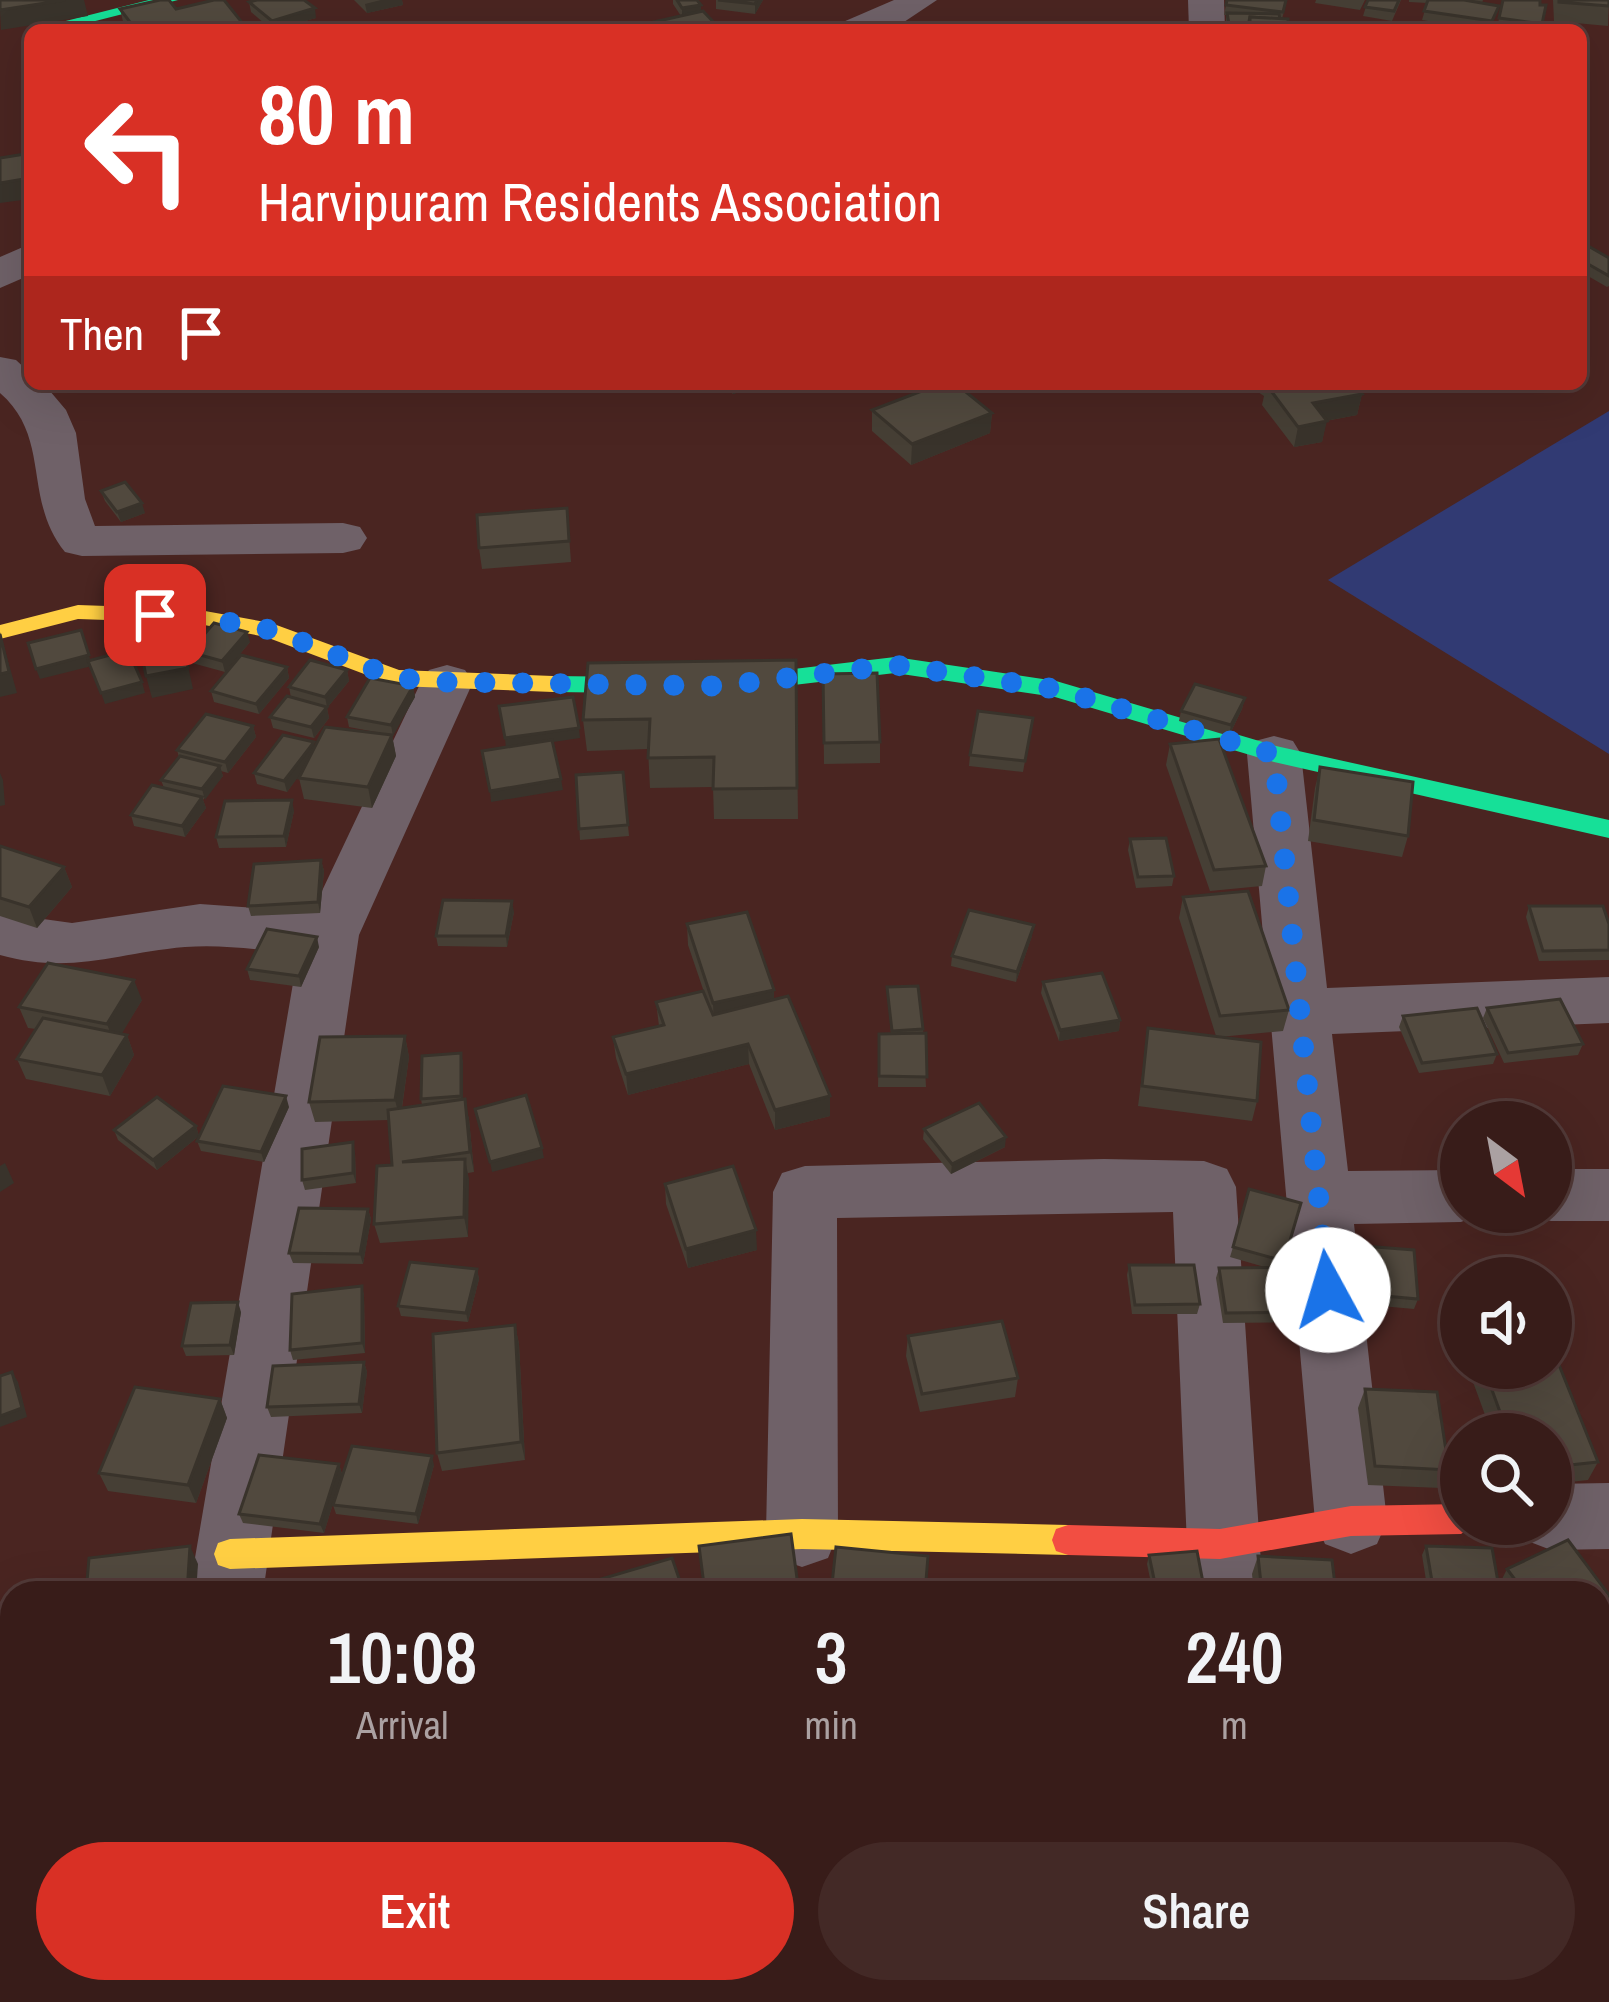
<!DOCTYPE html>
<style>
:root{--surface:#381c19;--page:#432926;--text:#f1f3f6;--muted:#aba1a2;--line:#523a38;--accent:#d93025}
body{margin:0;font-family:"Archivo Narrow",sans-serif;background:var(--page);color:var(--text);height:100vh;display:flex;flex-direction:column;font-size:45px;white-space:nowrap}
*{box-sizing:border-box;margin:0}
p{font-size:39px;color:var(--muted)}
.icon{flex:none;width:66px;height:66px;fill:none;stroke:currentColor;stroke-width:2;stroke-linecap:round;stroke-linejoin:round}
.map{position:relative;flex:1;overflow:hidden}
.details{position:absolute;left:0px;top:1581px;width:1611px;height:423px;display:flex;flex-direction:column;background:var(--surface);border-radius:36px 36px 0 0;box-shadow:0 12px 48px #0002,0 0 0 3px var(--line)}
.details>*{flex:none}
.guide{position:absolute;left:24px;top:24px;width:1563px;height:366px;border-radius:18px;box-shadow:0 12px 48px #0002,0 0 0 3px var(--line);background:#d93025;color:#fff;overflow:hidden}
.needle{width:78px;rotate:148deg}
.tools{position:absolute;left:1440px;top:1101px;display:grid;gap:24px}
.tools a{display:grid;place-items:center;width:132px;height:132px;border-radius:50%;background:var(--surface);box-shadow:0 12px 48px #0002,0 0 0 3px var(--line);font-size:60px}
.pin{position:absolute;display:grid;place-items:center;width:102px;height:102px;color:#fff;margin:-51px;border-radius:24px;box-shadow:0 6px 18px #0006}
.me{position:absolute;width:132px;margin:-66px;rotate:354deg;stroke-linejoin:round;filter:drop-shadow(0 0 9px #0008)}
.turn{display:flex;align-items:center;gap:42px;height:252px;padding:0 36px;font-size:54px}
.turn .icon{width:156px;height:156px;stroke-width:2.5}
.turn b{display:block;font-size:84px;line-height:102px}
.then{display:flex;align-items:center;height:114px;padding:0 36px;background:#0003;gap:24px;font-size:45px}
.eta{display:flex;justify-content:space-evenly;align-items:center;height:204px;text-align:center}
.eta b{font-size:72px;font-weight:600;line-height:84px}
.action{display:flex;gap:24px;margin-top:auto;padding:24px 36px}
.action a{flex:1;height:138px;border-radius:72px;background:var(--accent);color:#fff;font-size:48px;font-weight:600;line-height:138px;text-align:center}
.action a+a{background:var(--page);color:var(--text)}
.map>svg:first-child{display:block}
.green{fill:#313a73}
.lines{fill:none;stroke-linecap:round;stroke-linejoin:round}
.street{fill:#6f6168;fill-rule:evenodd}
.fast{fill:#16e098;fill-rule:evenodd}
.slow{fill:#ffcf43;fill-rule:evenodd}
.jam{fill:#f24e42;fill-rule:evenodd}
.wall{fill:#463f35}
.shaded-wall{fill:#39332b}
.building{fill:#51493e;stroke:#39332b;stroke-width:3}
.route{stroke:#1a73e8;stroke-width:21;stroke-dasharray:0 37.8}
</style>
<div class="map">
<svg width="1609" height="2002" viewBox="0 0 1609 2002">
<rect width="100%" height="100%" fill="#4a2521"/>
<!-- green -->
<path class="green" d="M1609,411V754L1328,580Z"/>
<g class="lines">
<!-- street -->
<g class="street">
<path d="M894,0H937L892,30H838L843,22Z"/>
<path d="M1188,0H1224L1225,30H1189Z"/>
<path d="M30,244V275L0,288V257Z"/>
<path d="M0,357L16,360L30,373V384H44L66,410L76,433L85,499L95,526L343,523L360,527L367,538L360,549L343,553L82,556L65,552C22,499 52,438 0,393Z"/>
<path d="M447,665L465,670L473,682L359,935L263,1593H189L298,954C260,950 223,944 185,947C116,953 71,975 0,955V913L72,923L200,904L312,912L421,682L429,670Z"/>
<path d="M1274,736L1293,741L1301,754L1327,988L1609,977V1023L1332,1034L1348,1171L1461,1170V1212H1485L1461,1222L1354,1224L1387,1521L1377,1544L1351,1554L1325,1544L1315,1521L1247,754L1255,741Z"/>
<path d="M1104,1159L1204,1161L1227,1169L1236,1187L1263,1593H1189L1173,1212L837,1218L838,1534L828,1558L802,1567L776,1558L766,1534L773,1192L782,1173L805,1166Z"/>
<path d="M1551,1169H1609V1221H1551L1528,1214L1551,1212Z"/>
<path d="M1609,1483V1549L1551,1550L1525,1540L1518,1524H1551V1484Z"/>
<path d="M0,1954H12V1992H305L309,2002H0Z"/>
<path d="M1236,1992H1320L1321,2002H1237Z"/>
</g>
<!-- fast -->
<g class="fast">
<path d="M149,0H178L60,30H30Z"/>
<path d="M895,657L1056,681L1276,746L1609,820V838L1274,762L1055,697L895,673L719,694L553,692L541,684L553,676L719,678Z"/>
</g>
<!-- slow -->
<g class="slow">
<path d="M78,605L194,609L271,623L399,670L553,676L565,684L553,692L396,686L266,637L194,623L78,619L0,639V625Z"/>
<path d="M802,1519L1068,1525L1080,1529L1084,1540L1080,1551L1068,1555L802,1549L230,1569L218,1565L214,1554L218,1543L230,1539Z"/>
</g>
<!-- jam -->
<path class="jam" d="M1461,1504V1524H1475L1461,1534L1351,1536L1220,1559L1068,1555L1056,1551L1052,1540L1056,1529L1068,1525L1220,1529L1351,1506Z"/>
</g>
<!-- wall -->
<g class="wall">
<path d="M354,0H402L403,5L367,13Z"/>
<path d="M673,0H697L701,11L681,16L673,4Z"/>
<path d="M716,0H763L755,14L716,9Z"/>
<path d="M1227,0H1287L1282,19L1288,30H1226V15H1224Z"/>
<path d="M1316,0H1365L1360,10L1315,3Z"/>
<path d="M1368,0H1401L1392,21L1363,16Z"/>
<path d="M1409,0H1483L1482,3L1499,6L1490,30H1483L1422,20L1427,3L1409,2Z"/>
<path d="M1503,0L1546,5L1541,28H1497Z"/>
<path d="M1553,0H1609L1608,26L1554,21Z"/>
<path d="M249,2L316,18L272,30L251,12Z"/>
<path d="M180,8L248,30H125L120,9Z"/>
<path d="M1581,244L1609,258V286L1607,287L1581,272Z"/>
<path d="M723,384H764L733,394Z"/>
<path d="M1246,384H1353L1362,394L1357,415L1326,421L1322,442L1294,447L1262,405L1264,396Z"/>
<path d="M872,410L992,413L990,433L911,465L872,431Z"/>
<path d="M101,491L145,513L121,522L105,501Z"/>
<path d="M567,508L571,562L482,569L479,548Z"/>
<path d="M250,642L225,672L192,663L189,652Z"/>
<path d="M796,660L798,819H714L713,787L650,788L648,749L587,751L583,720Z"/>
<path d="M287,667L289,678L259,714L214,702L211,691Z"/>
<path d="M347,670L349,681L327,708L329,718L314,738L273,728L270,717L291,698L289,687Z"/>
<path d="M823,674L880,742V763L824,764Z"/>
<path d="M413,686L415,697L392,736L396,756L372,808L304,799L299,778L304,768L287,792L257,784L254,773L315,747L386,734L349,727L347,717Z"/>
<path d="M1245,698L1242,709L1229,736L1179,721L1181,711Z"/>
<path d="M253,726L256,737L228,773L221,771L223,776L203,800L206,808L185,837L134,826L131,815L164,788L161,780L179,757L177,750Z"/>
<path d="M1031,728L1023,772L969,766L970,755Z"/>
<path d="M1170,744L1266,866L1262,886L1210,891L1166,765Z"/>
<path d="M1320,767L1408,836L1402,857L1308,841L1315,788Z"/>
<path d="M623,772L629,836L580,840L576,775Z"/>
<path d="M294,811L286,847L219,848L216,837Z"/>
<path d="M1130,839L1174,876L1172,886L1136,888L1128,850Z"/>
<path d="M0,846L64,867L72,887L37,928L0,916Z"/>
<path d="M321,860L324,871L320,913L251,916L248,906Z"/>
<path d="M1183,897L1289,1010L1283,1031L1219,1037L1257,1101L1252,1121L1138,1106L1148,1028L1216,1036L1179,918Z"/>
<path d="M1529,906L1609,924V960L1539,961L1526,917Z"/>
<path d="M514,912L507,947L438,946L436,936Z"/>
<path d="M687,924L774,1000L830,1096V1116L775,1130L749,1064L628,1095L616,1058L613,1037L659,1026L656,1002L704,992L688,945Z"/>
<path d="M1032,936L1016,982L951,966L952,956Z"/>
<path d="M319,947L301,987L250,980L247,969Z"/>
<path d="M1043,982L1120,1020L1119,1031L1059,1041L1041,993Z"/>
<path d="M887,987L923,1029L926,1087H878L879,1034H891Z"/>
<path d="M142,1000L121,1034L127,1035L134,1055L110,1096L26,1079L17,1059L36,1029L28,1028L19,1007Z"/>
<path d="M1487,1008L1583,1044L1578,1055L1504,1063L1483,1018Z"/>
<path d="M1403,1016L1497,1054L1493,1064L1419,1073L1399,1027Z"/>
<path d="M405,1036L409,1057L402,1108L422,1105L421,1099L461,1053L463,1064V1099L469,1119L474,1172L468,1173V1237L380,1243L374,1224L392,1165L389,1120L315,1122L309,1102Z"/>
<path d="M289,1107L264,1162L201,1151L197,1141Z"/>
<path d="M196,1126L199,1136L157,1170L118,1140L114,1130Z"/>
<path d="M924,1129L1005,1147L951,1174L923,1139Z"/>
<path d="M355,1153L356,1183L305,1190L302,1180Z"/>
<path d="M665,1184L757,1250L688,1268L666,1204Z"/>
<path d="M1301,1203L1282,1268L1317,1312L1314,1322L1223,1323L1216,1278L1219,1268H1268L1230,1257L1233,1247Z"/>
<path d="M368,1209L371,1219L363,1264L293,1263L289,1253Z"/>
<path d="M1337,1244L1418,1299L1414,1309L1337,1302L1334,1254Z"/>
<path d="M1129,1265L1200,1304L1197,1314H1132L1127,1275Z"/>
<path d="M477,1269L479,1279L468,1322L401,1316L398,1306Z"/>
<path d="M362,1286L364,1296L365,1353L293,1360L290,1350Z"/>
<path d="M241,1312L234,1355L186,1356L182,1346Z"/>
<path d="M515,1325L519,1344L525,1460L442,1471L437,1453Z"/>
<path d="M908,1336L1018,1378L1015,1397L920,1412L906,1356Z"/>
<path d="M364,1362L367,1372L362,1413L271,1417L267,1407Z"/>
<path d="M1471,1368H1551L1598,1462L1588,1480L1551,1484V1434H1492L1469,1371Z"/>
<path d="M1365,1389L1449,1470L1441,1488L1368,1485L1358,1408Z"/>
<path d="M220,1399L227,1418L196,1503L108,1491L99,1473Z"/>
<path d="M339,1464L342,1474L324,1533L243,1523L239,1514Z"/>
<path d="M434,1465L418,1524L336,1514L333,1505Z"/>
<path d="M1426,1546L1499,1585L1507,1569L1599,1593H1502L1500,1590V1593H1428L1422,1555Z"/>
<path d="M1149,1555L1205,1593H1153L1147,1564Z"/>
<path d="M1258,1556L1336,1593H1254L1252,1574Z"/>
<path d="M12,1761V1924L0,1925V1762Z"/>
</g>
<!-- shaded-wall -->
<g class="shaded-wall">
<path d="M65,0H84L88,16L1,30L0,10Z"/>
<path d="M381,0H402L403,5L367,13L365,4Z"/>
<path d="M757,0H763L755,14V4Z"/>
<path d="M701,5V14L682,17V8Z"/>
<path d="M315,8L316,18L273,30L272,21Z"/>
<path d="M25,154L30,171V199L0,203V183Z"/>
<path d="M733,384H764L733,394Z"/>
<path d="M1362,394L1357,415L1309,424L1313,403Z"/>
<path d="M992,413L990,433L911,465L912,444Z"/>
<path d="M1327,421L1322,442L1294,447L1298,427Z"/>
<path d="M142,503L145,513L121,522L117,512Z"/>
<path d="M174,602L193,689L152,698L146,676Z"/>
<path d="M0,632L17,693L0,697Z"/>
<path d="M247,632L250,642L225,672L222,661Z"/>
<path d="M89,655L92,666L40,679L36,669Z"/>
<path d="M287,667L289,678L259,714L256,704Z"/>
<path d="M347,670L349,681L327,708L329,718L314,738L311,727L327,707L325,697Z"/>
<path d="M142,682L145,693L105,704L101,693Z"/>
<path d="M413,686L415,697L393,736L391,725Z"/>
<path d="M1245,698L1242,709L1229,736L1231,725Z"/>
<path d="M253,726L256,737L228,773L225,762Z"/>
<path d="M579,728L580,738L506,749L505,738Z"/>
<path d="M392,735L396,756L372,808L368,787Z"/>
<path d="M314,742L316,753L287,792L284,781Z"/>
<path d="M220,766L223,776L205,800L202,789Z"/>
<path d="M0,773L3,780L5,805L0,806Z"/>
<path d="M561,779L563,790L491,802L490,791Z"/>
<path d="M202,797L206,808L185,837L182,826Z"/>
<path d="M292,800L294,811L286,847L284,836Z"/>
<path d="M321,860L324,871L320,913L318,902Z"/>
<path d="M64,867L72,887L37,928L29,907Z"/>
<path d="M512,901L514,912L507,947L506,936Z"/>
<path d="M1034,925L1032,936L1016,982L1017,972Z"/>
<path d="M317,937L319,947L301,987L299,976Z"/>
<path d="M134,980L142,1000L115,1045L107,1024Z"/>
<path d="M774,990V1011L714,1024L713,1003Z"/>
<path d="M1120,1020L1119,1031L1059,1041L1060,1030Z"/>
<path d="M127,1035L134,1055L110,1096L102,1075Z"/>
<path d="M405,1036L409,1057L400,1120L395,1100Z"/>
<path d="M748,1044L749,1064L628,1095L626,1074Z"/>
<path d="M461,1053L463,1064V1107L461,1096Z"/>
<path d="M286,1096L289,1107L264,1162L261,1152Z"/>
<path d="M830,1096V1116L775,1130V1110Z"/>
<path d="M465,1099L469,1119L474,1172L470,1152Z"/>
<path d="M196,1126L199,1136L157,1170L153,1160Z"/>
<path d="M1006,1137L1005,1147L951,1174L952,1164Z"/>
<path d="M353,1142L355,1153L356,1183L353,1173Z"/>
<path d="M542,1148L544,1158L492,1172L490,1162Z"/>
<path d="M465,1159L469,1179L468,1237L464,1217Z"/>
<path d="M5,1163L14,1183L0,1192V1166Z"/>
<path d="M368,1209L371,1219L363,1264L360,1254Z"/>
<path d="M756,1230L757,1250L688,1268L686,1249Z"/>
<path d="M477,1269L479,1279L468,1322L466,1313Z"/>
<path d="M362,1286L364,1296L365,1353L362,1343Z"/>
<path d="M238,1302L241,1312L234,1355L230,1345Z"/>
<path d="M515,1325L519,1344L525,1460L521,1442Z"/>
<path d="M364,1362L367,1372L362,1413L359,1404Z"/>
<path d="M12,1372L18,1382L27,1417L0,1427V1416Z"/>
<path d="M220,1399L227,1418L196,1503L188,1485Z"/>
<path d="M432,1456L434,1465L418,1524L416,1514Z"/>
<path d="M339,1464L342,1474L324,1533L320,1524Z"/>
<path d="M190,1546L198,1564L196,1593H187Z"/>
<path d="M1609,1632V1643L1599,1648V1637Z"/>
</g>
<!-- building -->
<g class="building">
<path d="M0,0H65L0,10Z"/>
<path d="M160,0H169L176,9L214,0H224L248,30H136L120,9Z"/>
<path d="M257,0H304L315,8L272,21L249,2Z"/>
<path d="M677,0H697L701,5L682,8Z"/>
<path d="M718,0H757L755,4Z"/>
<path d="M1227,0H1286L1283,12L1226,5Z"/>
<path d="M1368,0H1399L1394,11L1365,7Z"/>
<path d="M1428,0H1464L1499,6L1492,21L1424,11Z"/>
<path d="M1503,0H1540V5H1546L1542,24L1499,18Z"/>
<path d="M1559,0H1609V6L1559,2Z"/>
<path d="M703,11L721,30H618Z"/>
<path d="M1227,13L1279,14L1280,19L1250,17L1248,25L1229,24Z"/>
<path d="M1250,17L1288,19V30H1250Z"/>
<path d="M1337,24L1378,29L1336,30Z"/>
<path d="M1510,25L1544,29V30H1508Z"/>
<path d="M25,154L30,178L0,183V158Z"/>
<path d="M1583,243L1609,258V276L1581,260V244Z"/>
<path d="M940,384H956L992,413L912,444L872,410Z"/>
<path d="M1266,384H1353L1362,394L1313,403L1327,421L1298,427Z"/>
<path d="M125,482L142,503L117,512L101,491Z"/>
<path d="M567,508L569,541L479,548L477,515Z"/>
<path d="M174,602L188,668L146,676L133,610Z"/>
<path d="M214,623L247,632L222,661L189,652Z"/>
<path d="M81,630L89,655L36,669L28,643Z"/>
<path d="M0,634L9,672L0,674Z"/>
<path d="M128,650L142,682L101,693L88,661Z"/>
<path d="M241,655L287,667L256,704L211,691Z"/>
<path d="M310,660L347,670L325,697L289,687Z"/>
<path d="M796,660L797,788L713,789L714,757L648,758L650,719L583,720L588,663Z"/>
<path d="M877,673L880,742L824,743L823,674Z"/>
<path d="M370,678L413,686L391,725L347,717Z"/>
<path d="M1195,684L1245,698L1231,725L1181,711Z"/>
<path d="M287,696L327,707L311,727L270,717Z"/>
<path d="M573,697L579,728L505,738L499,706Z"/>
<path d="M978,711L1033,718L1025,761L970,755Z"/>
<path d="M206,714L253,726L225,762L177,750Z"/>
<path d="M325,727L392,735L368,787L299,778Z"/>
<path d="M283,735L314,742L284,781L254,773Z"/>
<path d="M1219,739L1266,866L1214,870L1170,744Z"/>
<path d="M552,740L561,779L490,791L482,751Z"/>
<path d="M180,756L220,766L202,789L161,780Z"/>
<path d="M1320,767L1413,782L1408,836L1314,820Z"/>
<path d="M623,772L628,825L579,829L576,775Z"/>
<path d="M152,785L202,797L182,826L131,815Z"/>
<path d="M292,800L284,836L216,837L225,801Z"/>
<path d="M1166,838L1174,876L1138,877L1130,839Z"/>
<path d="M0,846L64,867L29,907L0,898Z"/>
<path d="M321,860L318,902L248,906L254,864Z"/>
<path d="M1248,891L1289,1010L1220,1016L1183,897Z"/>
<path d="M443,900L512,901L506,936H436Z"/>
<path d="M1529,906H1603L1609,924V950L1543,951Z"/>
<path d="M969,910L1034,925L1017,972L952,956Z"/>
<path d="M747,912L774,990L713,1003L687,924Z"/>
<path d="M267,929L317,937L299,976L247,969Z"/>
<path d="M48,963L134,980L107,1024L19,1007Z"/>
<path d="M1102,973L1120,1020L1060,1030L1043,982Z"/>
<path d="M918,986L923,1029L892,1031L887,987Z"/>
<path d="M703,991L713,1015L788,996L830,1096L775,1110L748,1044L626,1074L613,1037L664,1025L656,1002Z"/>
<path d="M1560,999L1583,1044L1508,1053L1487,1008Z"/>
<path d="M1477,1008L1497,1054L1422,1063L1403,1016Z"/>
<path d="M43,1018L127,1035L102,1075L17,1059Z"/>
<path d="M1148,1028L1261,1042L1257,1101L1142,1086Z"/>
<path d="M926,1033L927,1077L879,1076V1034Z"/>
<path d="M405,1036L395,1100L309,1102L320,1037Z"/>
<path d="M461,1053V1096L421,1099L422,1056Z"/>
<path d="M223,1086L286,1096L261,1152L197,1141Z"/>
<path d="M526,1095L542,1148L490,1162L475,1109Z"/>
<path d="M157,1097L196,1126L153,1160L114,1130Z"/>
<path d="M465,1099L470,1152L402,1162L465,1159L464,1217L374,1224L377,1166L392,1165L388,1110Z"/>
<path d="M979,1103L1006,1137L952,1164L924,1129Z"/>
<path d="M353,1142V1173L302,1180V1149Z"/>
<path d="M733,1166L756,1230L686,1249L665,1184Z"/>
<path d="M1249,1189L1301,1203L1284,1261L1233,1247Z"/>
<path d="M299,1208L368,1209L360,1254L289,1253Z"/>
<path d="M1337,1244L1414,1250L1418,1299L1341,1292Z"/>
<path d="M410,1262L477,1269L466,1313L398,1306Z"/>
<path d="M1129,1265H1194L1200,1304L1135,1305Z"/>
<path d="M1309,1267L1317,1312L1226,1313L1219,1268Z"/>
<path d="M362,1286V1343L290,1350L292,1294Z"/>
<path d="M238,1302L230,1345L182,1346L191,1303Z"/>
<path d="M1002,1321L1018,1378L922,1394L908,1336Z"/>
<path d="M515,1325L521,1442L437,1453L433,1334Z"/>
<path d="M1551,1345L1598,1462L1551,1467V1434H1508L1484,1368H1551Z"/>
<path d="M364,1362L359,1404L267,1407L273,1366Z"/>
<path d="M12,1372L22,1408L0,1416V1376Z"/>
<path d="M135,1387L220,1399L188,1485L99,1473Z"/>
<path d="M1365,1389L1437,1392L1449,1470L1375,1466Z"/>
<path d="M352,1446L432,1456L416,1514L333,1505Z"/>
<path d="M259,1455L339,1464L320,1524L239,1514Z"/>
<path d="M791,1534L799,1593H705L699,1546Z"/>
<path d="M1568,1540L1609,1595V1632L1599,1637V1593H1525L1507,1569Z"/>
<path d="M190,1546L187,1593H86L89,1558Z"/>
<path d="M1426,1546L1492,1548L1500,1593H1434Z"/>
<path d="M836,1547L928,1556L925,1593H831Z"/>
<path d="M1197,1551L1205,1593H1157L1149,1555Z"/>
<path d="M1258,1556L1332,1560L1336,1593H1262Z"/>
<path d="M672,1558L684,1593H605L601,1579Z"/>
<path d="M12,1761V1901L0,1903V1762Z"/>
</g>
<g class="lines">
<!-- route -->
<path class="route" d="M155,615L194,616L271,630L396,678L447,682L719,686L895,665L1055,689L1274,754L1328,1290"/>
</g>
</svg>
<div class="tools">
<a><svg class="needle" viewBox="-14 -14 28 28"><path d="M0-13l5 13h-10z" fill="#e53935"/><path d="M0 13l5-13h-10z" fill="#aba1a2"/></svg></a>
<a><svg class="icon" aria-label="sound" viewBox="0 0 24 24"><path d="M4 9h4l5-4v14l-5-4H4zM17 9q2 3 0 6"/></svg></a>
<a><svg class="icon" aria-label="search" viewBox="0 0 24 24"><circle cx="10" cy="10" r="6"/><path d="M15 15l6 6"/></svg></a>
</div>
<div class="pin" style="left:155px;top:615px;background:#d93025"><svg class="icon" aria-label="arrive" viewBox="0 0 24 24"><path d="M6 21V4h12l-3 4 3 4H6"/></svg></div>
<svg class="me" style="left:1328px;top:1290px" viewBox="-20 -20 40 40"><circle r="19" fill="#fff"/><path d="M0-13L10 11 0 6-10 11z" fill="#1a73e8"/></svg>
<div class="guide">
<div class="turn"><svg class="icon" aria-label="left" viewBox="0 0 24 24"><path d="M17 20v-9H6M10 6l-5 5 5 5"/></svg><div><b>80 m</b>Harvipuram Residents Association</div></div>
<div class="then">Then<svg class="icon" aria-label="arrive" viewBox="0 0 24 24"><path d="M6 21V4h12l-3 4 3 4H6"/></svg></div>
</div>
<section class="details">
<div class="eta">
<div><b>10:08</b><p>Arrival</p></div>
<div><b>3</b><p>min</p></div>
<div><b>240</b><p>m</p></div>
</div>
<div class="action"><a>Exit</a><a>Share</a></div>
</section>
</div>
